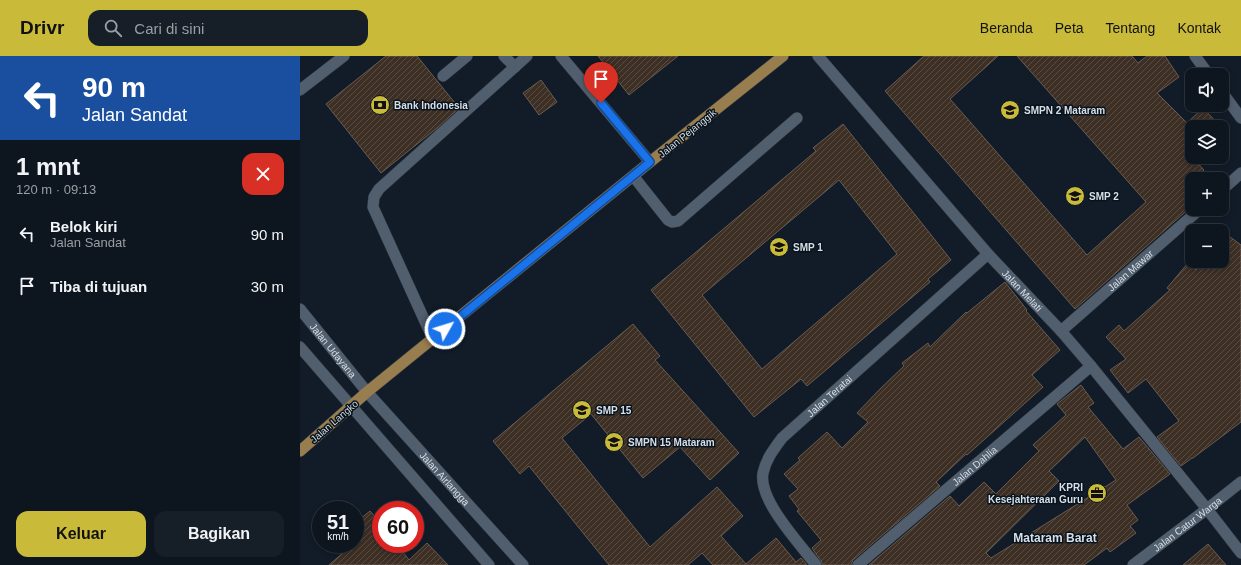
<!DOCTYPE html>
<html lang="id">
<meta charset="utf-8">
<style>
:root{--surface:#0d151e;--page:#161e27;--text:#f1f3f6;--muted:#9a9fa4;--line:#2d343c;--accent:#c9ba3a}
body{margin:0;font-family:Arial,sans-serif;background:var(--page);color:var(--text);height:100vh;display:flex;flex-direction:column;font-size:15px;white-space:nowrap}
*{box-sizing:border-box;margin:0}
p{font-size:13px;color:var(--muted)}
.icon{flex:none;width:22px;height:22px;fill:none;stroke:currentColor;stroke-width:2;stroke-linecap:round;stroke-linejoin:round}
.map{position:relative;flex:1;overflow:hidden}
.drawer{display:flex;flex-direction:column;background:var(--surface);width:300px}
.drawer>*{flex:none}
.hud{background:#1a4fa0;color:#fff;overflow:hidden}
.buttons{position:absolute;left:885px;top:12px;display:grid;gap:8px}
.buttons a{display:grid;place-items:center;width:44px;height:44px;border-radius:8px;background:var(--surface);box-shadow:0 2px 6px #0003,0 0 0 1px var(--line);font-size:20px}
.speed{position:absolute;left:12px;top:445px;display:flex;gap:8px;font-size:20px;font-weight:700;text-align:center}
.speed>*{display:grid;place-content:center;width:52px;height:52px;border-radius:50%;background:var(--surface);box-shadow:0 2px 6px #0003,0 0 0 1px var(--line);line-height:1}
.speed small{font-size:10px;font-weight:400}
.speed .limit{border:6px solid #d22;background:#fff;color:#111}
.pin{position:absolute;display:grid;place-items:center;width:34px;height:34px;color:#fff;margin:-41px -17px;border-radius:50% 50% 50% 0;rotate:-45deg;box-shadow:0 0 4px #0007}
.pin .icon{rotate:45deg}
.me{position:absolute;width:44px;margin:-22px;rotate:51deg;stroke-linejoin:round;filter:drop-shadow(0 0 3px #0008)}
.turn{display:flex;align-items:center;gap:14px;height:84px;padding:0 16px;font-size:18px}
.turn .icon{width:52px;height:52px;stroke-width:2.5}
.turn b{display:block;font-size:28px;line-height:34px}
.round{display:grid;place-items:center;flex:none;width:42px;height:42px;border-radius:12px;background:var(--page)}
.headline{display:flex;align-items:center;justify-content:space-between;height:68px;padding:0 16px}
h1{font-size:24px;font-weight:600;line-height:30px}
.action{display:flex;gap:8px;margin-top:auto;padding:8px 16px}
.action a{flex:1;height:46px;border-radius:12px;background:var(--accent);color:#111;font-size:16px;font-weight:600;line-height:46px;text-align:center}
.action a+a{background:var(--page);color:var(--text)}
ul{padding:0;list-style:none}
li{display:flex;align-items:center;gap:12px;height:52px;padding:0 16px}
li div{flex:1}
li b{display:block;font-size:15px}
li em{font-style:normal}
header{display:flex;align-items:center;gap:24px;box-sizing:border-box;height:56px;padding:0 20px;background:var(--accent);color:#111}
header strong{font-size:19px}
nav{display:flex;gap:22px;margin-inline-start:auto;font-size:14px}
.search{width:280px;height:36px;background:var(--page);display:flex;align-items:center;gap:10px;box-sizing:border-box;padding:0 14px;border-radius:12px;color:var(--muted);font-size:15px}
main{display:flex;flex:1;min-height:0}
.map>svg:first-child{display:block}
.building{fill:url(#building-hatch);stroke:#6b5b4f;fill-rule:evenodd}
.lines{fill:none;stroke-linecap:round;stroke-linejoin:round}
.service-casing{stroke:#30363f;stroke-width:12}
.minor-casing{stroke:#30363f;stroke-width:12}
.secondary-casing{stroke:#30363f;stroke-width:12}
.primary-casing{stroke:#30363f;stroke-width:12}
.service{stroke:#515e6d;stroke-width:11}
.minor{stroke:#515e6d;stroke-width:11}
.secondary{stroke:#515e6d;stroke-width:11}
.primary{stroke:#987d4e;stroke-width:11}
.route-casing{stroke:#114b97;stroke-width:10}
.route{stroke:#1a73e8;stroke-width:7}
.labels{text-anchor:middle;stroke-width:3;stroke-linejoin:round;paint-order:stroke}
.poi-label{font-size:10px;font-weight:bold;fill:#d7dfe7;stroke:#08131e;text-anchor:start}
.street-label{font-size:10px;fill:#d7dfe7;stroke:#08131e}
.quarter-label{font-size:12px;font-weight:bold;fill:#d7dfe7;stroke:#08131e}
</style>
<header>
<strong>Drivr</strong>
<div class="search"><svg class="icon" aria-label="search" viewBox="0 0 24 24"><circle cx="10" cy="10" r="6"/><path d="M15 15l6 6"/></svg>Cari di sini</div>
<nav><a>Beranda</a><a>Peta</a><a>Tentang</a><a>Kontak</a></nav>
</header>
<main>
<section class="drawer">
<div class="hud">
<div class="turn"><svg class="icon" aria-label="left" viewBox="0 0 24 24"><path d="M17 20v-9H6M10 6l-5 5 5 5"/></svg><div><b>90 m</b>Jalan Sandat</div></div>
</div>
<div class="headline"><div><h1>1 mnt</h1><p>120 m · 09:13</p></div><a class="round" style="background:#d93025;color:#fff"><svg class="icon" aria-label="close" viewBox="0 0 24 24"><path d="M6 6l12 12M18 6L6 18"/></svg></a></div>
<ul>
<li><svg class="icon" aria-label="left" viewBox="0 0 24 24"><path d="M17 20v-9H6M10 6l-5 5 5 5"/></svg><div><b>Belok kiri</b><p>Jalan Sandat</p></div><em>90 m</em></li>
<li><svg class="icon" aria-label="arrive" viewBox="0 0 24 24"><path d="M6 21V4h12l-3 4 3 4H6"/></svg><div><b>Tiba di tujuan</b></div><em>30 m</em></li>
</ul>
<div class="action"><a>Keluar</a><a>Bagikan</a></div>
</section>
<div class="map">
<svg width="941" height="509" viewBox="0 0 941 509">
<defs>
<pattern id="building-hatch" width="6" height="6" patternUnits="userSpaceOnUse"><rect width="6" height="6" fill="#3d2f24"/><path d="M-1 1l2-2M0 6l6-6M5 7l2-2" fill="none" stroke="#584d44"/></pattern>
</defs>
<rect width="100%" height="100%" fill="#111c28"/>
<!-- building -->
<g class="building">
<path d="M86,0H117L159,52L137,72L81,117L26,48Z"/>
<path d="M298,0H378L329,39Z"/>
<path d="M624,0H698L650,43L787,199L846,146L717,0H832L838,7L847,0H865L879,21L857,37L887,67L903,52L921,71H892V101H895L893,102L904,114L894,123H892V150L775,253L585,35Z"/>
<path d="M241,24L257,46L239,59L223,37Z"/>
<path d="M543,68L651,204L628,223L630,226L507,330L501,323L454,361L351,234L516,95L513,92ZM539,124L597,198L462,313L402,239Z"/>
<path d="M922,175L941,189V366L893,402H892L881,410L857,381L879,365L846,323L828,337L810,314L826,303L806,281L819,269L824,275L870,234L867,232L888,207L896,214L903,205H922Z"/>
<path d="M705,226L727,254L726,255L760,294L732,319L743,331L667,399L666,398L636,426L640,430L553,504L551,509H523L521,505L512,492L521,484L497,455L499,453L489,440L498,433L484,418L500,404L498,402L527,376L542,392L568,366L557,357L581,332L604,310L602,307L628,287L630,291L666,256L667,257Z"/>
<path d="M333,268L360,300L355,304L439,397L410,424L380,391L343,422L291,358L262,382L350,491L417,431L443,460L421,480L446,508L476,482L496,506L501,502L507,509H413L402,497L388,509H309L229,410L220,418L193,385Z"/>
<path d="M781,329L794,347L788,351L823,393L839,381L870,418L827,449L838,464L830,470L836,477L810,496L807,492L784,509H569L650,440L659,450L684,426L696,438L739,395L733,389L766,359L757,348ZM785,381L816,424L691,502L686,497L759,425L749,415Z"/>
<path d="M70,455L81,468V488H97L109,504L127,487L148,509H29L53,488H55V487L62,480L55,471V467Z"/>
<path d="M908,488L926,509H883Z"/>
</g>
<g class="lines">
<defs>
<g id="service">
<path d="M204,0L215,11"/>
<path d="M143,20L167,0"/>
<path d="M0,34L44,0"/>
<path d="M334,121L368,164L372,166L378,165L497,62"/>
<path d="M133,283L73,151L74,141L79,133L227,0"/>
</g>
<g id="minor">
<path d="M261,0L350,106"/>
<path id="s1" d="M518,0L688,198L761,275L791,310L907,453L941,497"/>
<path d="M895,0L909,19"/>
<path d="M922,36L941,62"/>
<path d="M922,134L941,117"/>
<path id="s2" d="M761,275L900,153"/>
<path id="s3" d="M516,509C500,488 458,444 463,417C466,403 474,393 482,382L688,198"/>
<path id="s4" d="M558,509L791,310"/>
</g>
<g id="secondary">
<path id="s5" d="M0,253L67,336L223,509"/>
<path d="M0,291L189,509"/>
<path id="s6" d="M833,509L907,453L941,426"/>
</g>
<path id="primary" d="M0,395L67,336L350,106L483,0"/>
</defs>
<!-- service casing -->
<use href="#service" class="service-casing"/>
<!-- minor casing -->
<use href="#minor" class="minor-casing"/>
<!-- secondary casing -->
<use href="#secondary" class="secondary-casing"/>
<!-- primary casing -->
<use href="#primary" class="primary-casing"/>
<!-- service -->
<use href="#service" class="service"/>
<!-- minor -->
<use href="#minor" class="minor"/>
<!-- secondary -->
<use href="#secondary" class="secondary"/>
<!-- primary -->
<use href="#primary" class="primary"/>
</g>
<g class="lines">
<defs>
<path id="route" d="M145,273L350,106L301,47"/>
</defs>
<!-- route casing -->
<use href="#route" class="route-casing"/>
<!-- route -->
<use href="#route" class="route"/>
</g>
<!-- icons -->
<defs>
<symbol id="bank-disc" viewBox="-11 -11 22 22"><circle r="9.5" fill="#c9ba3a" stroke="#08131e"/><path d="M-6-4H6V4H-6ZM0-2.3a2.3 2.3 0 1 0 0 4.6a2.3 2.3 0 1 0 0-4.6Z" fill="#111"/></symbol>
<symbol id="school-disc" viewBox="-11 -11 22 22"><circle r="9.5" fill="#c9ba3a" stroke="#08131e"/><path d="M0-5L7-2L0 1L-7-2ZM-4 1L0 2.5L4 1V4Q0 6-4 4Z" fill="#111"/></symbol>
<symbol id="office-disc" viewBox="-11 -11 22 22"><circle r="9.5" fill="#c9ba3a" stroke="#08131e"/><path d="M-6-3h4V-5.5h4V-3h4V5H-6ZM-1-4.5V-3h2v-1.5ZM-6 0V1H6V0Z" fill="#111"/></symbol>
</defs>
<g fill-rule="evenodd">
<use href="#bank-disc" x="69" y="38" width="22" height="22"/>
<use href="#school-disc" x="699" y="43" width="22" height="22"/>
<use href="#school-disc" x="764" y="129" width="22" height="22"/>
<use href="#school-disc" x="468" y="180" width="22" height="22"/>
<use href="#school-disc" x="271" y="343" width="22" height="22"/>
<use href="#school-disc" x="303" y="375" width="22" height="22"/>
<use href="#office-disc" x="786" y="426" width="22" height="22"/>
</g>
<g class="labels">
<!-- poi labels -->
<g class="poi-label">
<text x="94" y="53">Bank Indonesia</text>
<text x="724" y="58">SMPN 2 Mataram</text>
<text x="789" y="144">SMP 2</text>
<text x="493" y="195">SMP 1</text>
<text x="296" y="358">SMP 15</text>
<text x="328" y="390">SMPN 15 Mataram</text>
<text x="783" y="435" text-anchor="end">KPRI<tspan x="783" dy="12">Kesejahteraan Guru</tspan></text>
</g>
<!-- street labels -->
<g class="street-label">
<text transform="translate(387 77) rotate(-39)" y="4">Jalan Pejanggik</text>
<text dy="4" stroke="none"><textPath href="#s2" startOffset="92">Jalan Mawar</textPath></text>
<text dy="4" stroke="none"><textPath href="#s1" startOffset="311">Jalan Melati</textPath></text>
<text dy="4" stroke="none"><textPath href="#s5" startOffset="53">Jalan Udayana</textPath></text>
<text dy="4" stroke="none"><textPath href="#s3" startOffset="212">Jalan Teratai</textPath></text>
<text transform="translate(34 365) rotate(-41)" y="4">Jalan Langko</text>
<text dy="4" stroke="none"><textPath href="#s4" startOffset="153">Jalan Dahlia</textPath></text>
<text dy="4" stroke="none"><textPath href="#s5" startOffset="223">Jalan Airlangga</textPath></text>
<text dy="4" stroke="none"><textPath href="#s6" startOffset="68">Jalan Catur Warga</textPath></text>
</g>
<!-- quarter labels -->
<g class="quarter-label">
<text x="755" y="486">Mataram Barat</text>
</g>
</g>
</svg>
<div class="buttons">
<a><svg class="icon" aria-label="sound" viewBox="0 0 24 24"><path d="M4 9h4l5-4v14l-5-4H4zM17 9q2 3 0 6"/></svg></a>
<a><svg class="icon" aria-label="layers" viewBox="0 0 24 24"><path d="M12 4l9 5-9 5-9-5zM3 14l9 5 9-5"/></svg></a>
<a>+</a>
<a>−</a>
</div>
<div class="speed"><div>51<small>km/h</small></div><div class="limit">60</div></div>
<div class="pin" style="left:301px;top:47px;background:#d93025"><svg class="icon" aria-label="arrive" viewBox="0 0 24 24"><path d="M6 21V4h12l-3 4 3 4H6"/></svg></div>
<svg class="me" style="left:145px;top:273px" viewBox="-20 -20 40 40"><circle r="17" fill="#1a73e8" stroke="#fff" stroke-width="3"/><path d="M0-11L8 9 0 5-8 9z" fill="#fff"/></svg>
</div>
</main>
